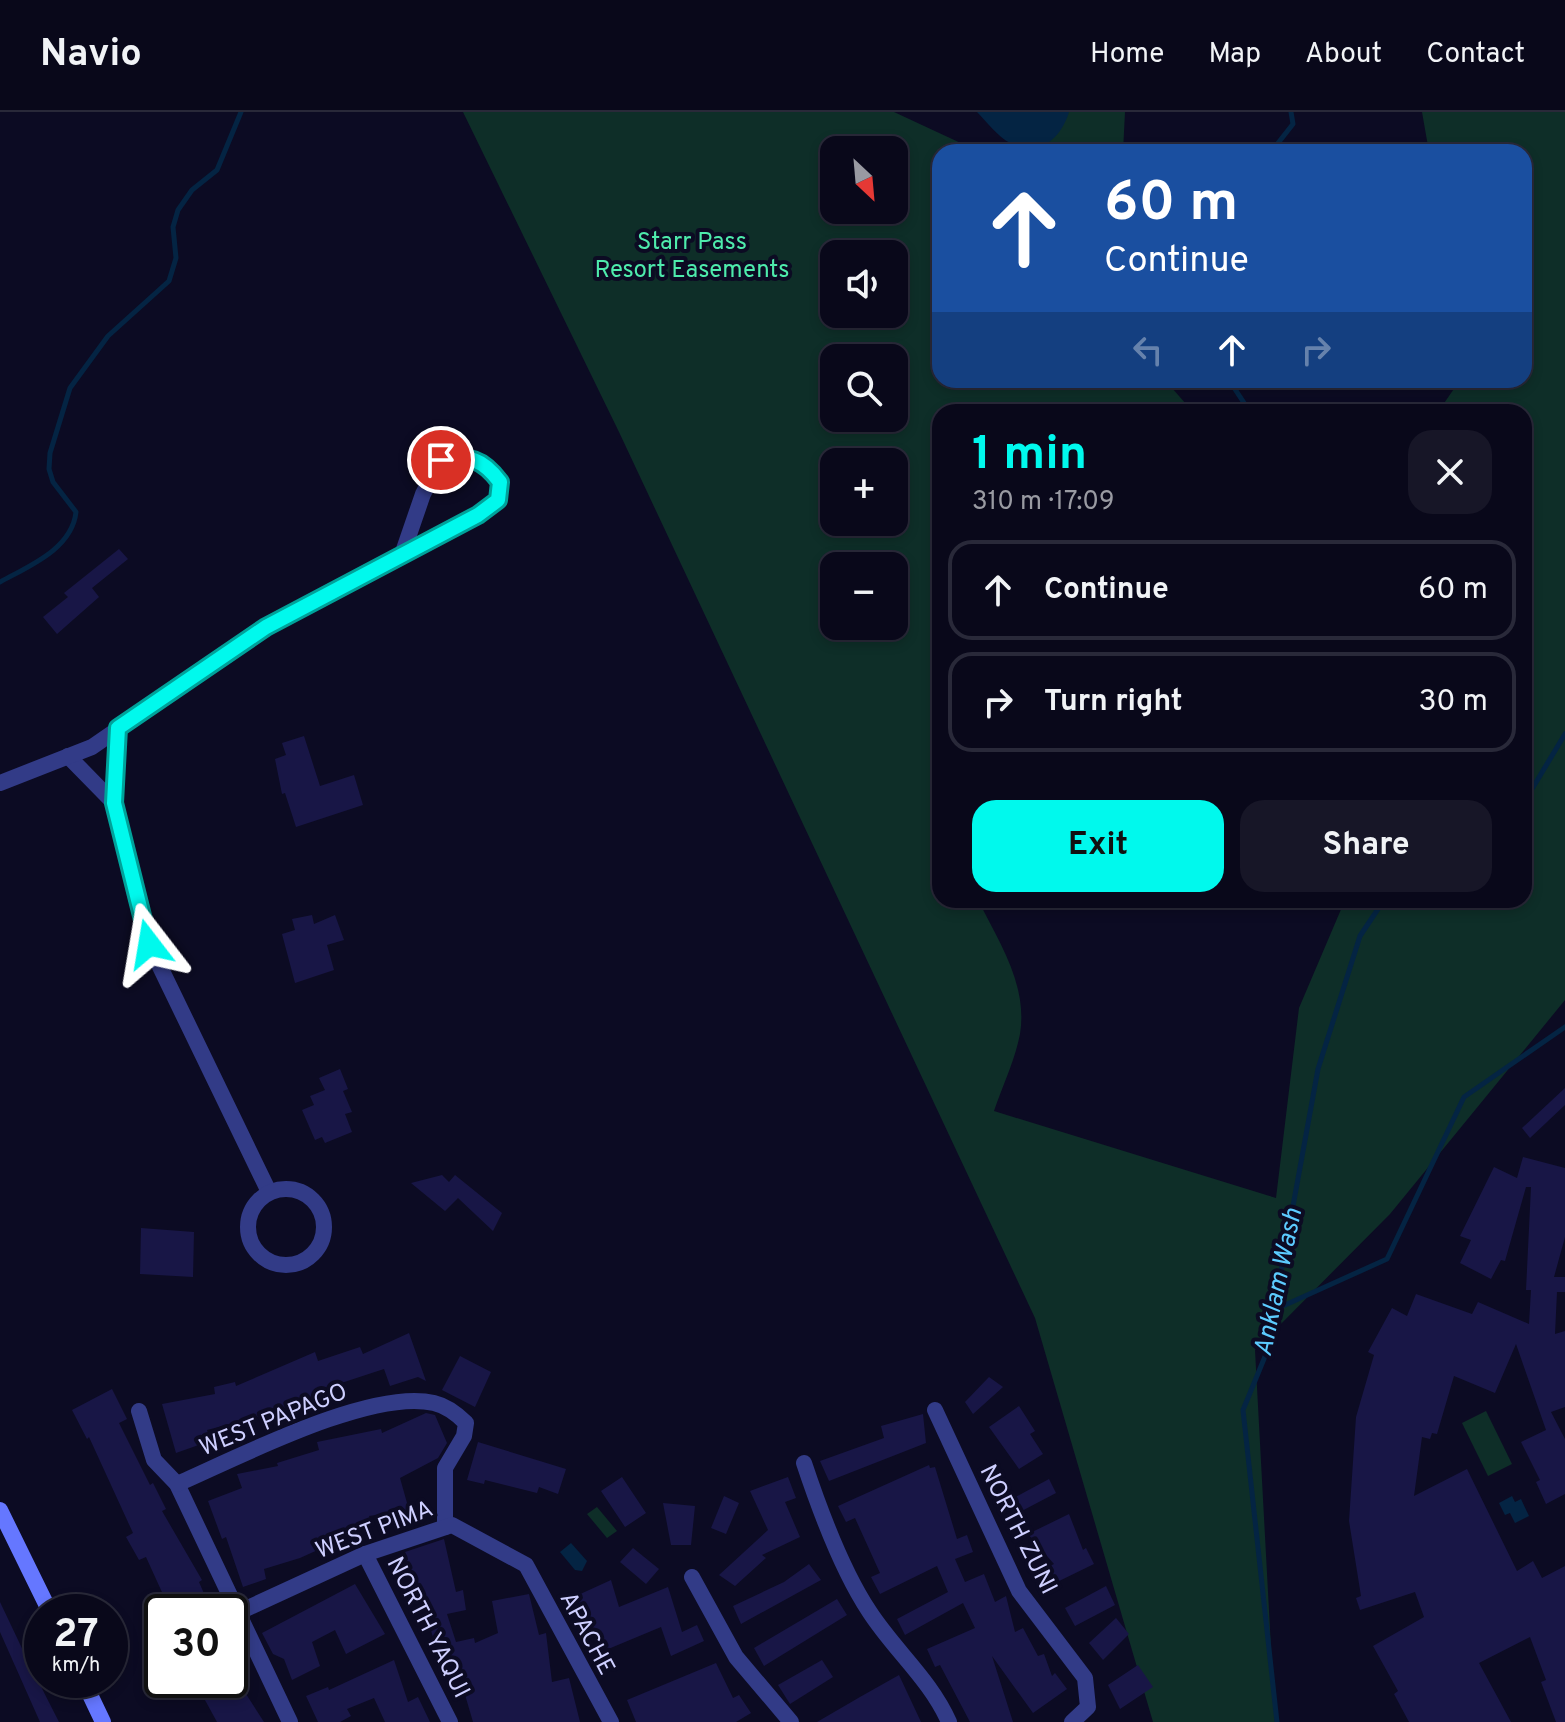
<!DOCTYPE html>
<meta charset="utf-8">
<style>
:root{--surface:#09081a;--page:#171627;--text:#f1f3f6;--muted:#999aa2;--line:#292939;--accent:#00f9ed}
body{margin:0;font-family:Overpass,sans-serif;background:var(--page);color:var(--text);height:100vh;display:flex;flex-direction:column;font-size:30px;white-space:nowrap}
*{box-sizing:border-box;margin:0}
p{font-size:26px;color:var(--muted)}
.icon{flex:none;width:44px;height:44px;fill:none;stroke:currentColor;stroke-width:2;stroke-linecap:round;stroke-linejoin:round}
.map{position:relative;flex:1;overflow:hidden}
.sheet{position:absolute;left:932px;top:292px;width:600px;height:504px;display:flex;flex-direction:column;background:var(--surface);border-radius:24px;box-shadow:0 4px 12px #0003,0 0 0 2px var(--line)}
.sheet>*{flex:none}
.hud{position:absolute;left:932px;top:32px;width:600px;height:244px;border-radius:24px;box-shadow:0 4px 12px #0003,0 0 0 2px var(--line);background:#1a4fa0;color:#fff;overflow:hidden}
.needle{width:52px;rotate:154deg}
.controls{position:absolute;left:820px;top:24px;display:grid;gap:16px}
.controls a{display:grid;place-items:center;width:88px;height:88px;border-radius:16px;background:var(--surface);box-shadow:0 4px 12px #0003,0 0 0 2px var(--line);font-size:40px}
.speed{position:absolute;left:24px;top:1482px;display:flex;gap:16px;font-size:40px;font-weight:700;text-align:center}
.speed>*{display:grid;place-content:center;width:104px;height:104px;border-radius:50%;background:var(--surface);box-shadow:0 4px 12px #0003,0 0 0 2px var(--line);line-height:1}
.speed small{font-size:20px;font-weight:400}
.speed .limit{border:4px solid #111;border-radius:12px;background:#fff;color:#111}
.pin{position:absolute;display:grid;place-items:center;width:68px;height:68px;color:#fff;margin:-34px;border:4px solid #fff;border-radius:50%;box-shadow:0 2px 8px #0007}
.me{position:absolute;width:88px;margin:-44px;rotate:346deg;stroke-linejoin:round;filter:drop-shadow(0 0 6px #0008)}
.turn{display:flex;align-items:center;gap:28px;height:168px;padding:0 40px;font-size:36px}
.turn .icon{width:104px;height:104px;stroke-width:2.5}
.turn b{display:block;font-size:56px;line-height:68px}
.lanes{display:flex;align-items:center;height:76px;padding:0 40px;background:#0003;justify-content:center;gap:40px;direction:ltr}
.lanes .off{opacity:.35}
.round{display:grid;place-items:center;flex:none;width:84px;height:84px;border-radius:24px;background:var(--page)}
.headline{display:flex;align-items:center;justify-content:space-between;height:136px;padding:0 40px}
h1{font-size:48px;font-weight:700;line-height:60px;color:var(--accent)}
.button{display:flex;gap:16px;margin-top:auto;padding:16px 40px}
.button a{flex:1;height:92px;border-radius:24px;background:var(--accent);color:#111;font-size:32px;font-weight:700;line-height:92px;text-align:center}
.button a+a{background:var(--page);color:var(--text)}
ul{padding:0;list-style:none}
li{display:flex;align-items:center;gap:24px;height:100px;margin:0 16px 12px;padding:0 24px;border:4px solid var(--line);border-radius:24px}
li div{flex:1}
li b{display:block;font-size:30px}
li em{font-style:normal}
header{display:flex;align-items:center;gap:48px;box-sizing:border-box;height:112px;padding:0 40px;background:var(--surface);border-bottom:2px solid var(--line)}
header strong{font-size:38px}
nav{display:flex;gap:44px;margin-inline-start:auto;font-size:28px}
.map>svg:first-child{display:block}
.green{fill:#0e2e28;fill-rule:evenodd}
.water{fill:#042443}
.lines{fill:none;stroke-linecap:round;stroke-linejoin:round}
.stream{stroke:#042443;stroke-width:5}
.building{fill:#181646}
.street{stroke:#323b87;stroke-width:16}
.secondary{stroke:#6577ff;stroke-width:16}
.route-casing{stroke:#00a29a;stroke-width:20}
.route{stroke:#00f9ed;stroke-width:14}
.labels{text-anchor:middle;stroke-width:8;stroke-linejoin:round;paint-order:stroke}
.park-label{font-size:24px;fill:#4eebac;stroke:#0c0b23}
.street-label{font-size:24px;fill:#cecfff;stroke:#0c0b23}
.water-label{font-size:26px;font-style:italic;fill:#5ccbff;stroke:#0c0b23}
</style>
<header>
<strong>Navio</strong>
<nav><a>Home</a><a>Map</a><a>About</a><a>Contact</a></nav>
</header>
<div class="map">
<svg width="1565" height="1610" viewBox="0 0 1565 1610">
<rect width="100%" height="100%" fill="#0c0b23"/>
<!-- green -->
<g class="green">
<path d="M463,0H894L980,40H940V268H1165L1193,300H940V788H978C999,830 1028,873 1020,922C1015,948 1002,975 994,999L1276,1086L1299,896L1345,788H1524V300H1438L1460,268H1524V40H1429L1422,0H1565V888L1390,1102L1255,1238L1275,1610H1153L1035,1206L619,320ZM834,38H894V98H834ZM834,142H894V202H834ZM834,246H894V306H834ZM834,350H894V410H834ZM834,454H894V514H834Z"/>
<path d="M1037,0H1125L1123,40H1013Z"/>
<path d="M1486,1299L1512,1352L1488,1364L1462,1311Z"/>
<path d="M597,1395L617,1419L607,1426L587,1402Z"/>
</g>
<!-- water -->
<g class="water">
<path d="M977,0H1069C1061,26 1040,46 1010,31C999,26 986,9 977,0Z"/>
<path d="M1512,1384L1515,1390L1521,1387L1529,1404L1515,1411L1510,1401L1505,1403L1499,1391Z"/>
<path d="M571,1431L587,1449L582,1459L575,1458L560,1440Z"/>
</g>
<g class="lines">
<!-- stream -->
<g class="stream">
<path d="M1271,40L1293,12L1291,0"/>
<path d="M1229,268L1250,300"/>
<path d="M0,470C29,454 72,437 76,400L53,370L49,357L50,341L70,276L108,224L169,169L176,146L173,115L178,98L192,78L217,58L241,0"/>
<path d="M1524,655V694"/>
<path d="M1526,687L1565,622"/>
<path d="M1274,1198L1387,1147L1464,985L1565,915"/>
<path d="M1277,1610L1243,1298L1266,1242L1318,957L1360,824L1384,788"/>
</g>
</g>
<!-- building -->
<g class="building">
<path d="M119,437L128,447L92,476L99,485L57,522L43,505L68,485L64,481Z"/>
<path d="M304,624L320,674L354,663L363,693L296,715L285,681L282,682L275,647L286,643L282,631Z"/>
<path d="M312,803L314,812L335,803L344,828L327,833L334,858L295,871L282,822L295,818L292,807Z"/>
<path d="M340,957L348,977L343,979L352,1000L345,1002L352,1020L325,1031L322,1025L315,1028L302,998L314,993L310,984L325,978L319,966Z"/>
<path d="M1565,976V993L1530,1026L1522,1016Z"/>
<path d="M1523,1045L1565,1056V1125L1554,1165H1565V1180H1557L1555,1222L1565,1219V1295L1551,1300L1565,1327V1382L1546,1392L1536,1370L1540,1368L1521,1330L1546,1318L1516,1232L1495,1281L1454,1264L1437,1322L1432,1321L1430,1327L1422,1325L1414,1384L1467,1357L1517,1459L1533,1449L1542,1466L1565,1454V1610H1556L1541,1570L1546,1568L1530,1525L1479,1551L1511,1610H1409L1394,1582L1398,1579L1373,1534L1424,1505L1415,1480L1360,1498L1356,1486L1361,1484L1349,1409L1356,1305L1374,1243L1368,1240L1392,1196L1407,1204L1416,1182L1472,1202L1478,1190L1529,1212L1531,1178H1526L1531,1075H1526L1505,1149L1501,1148L1491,1167L1460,1151L1471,1128L1460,1124L1494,1055L1517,1066Z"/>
<path d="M442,1063L449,1070L455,1063L502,1101L493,1119L458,1086L445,1099L411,1071Z"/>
<path d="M141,1116L194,1120L193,1165L140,1162Z"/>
<path d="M409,1221L426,1269L418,1265L390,1274L384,1257L326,1276L328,1281L290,1295L291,1299L271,1308L268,1302L207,1318L210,1329L176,1341L162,1292L215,1282L214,1275L235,1270L236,1274L315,1240L318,1249L360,1235L363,1242Z"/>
<path d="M460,1244L491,1260L475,1295L442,1278Z"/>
<path d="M989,1265L1003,1275L973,1302L965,1290Z"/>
<path d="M112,1277L127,1307L119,1311L150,1373L153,1371L166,1397L162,1399L202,1468L199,1470L212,1500H171L146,1445L139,1448L126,1425L133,1421L89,1325L87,1327L72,1298Z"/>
<path d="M1019,1294L1035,1319L1030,1322L1043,1342L1019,1357L989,1315Z"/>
<path d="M426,1301L435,1303L447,1331L438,1346L400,1366L409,1398L369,1404L372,1414L331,1428V1432L300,1446L264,1457L266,1467L243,1475L226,1425L222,1427L208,1389L242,1376L237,1362L278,1354L277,1351L319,1338L317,1330L381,1317L382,1321Z"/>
<path d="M923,1302L926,1331L829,1369L820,1349L884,1326L881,1314Z"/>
<path d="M478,1330L566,1357L558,1382L539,1375L537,1381L485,1368L484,1372L467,1368Z"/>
<path d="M929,1353L930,1356L935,1355L957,1427L967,1423L973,1440L955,1447L965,1470L984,1462L995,1490L1006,1484L1015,1520L1023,1516L1038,1544L1044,1542L1052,1564L1055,1561L1067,1577L1033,1601L992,1544L1013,1610H970L940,1553L935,1555L927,1537L975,1516L963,1491L905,1523L897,1507L948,1480L937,1454L880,1482L871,1465L880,1461L855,1406L846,1410L838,1394Z"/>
<path d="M622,1365L646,1401L625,1415L601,1379Z"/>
<path d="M788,1365L796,1386L785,1390L800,1425L762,1443L766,1446L735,1474L719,1463L768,1418L750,1379Z"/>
<path d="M1049,1367L1056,1381L1016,1402L1008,1389Z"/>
<path d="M724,1384L739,1391L726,1422L711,1416Z"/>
<path d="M663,1391L695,1394L691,1433H671Z"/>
<path d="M1069,1402L1083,1438L1086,1436L1094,1452L1055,1471L1048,1455L1054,1452L1028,1422Z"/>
<path d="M444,1427L456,1480L463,1478L466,1498L447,1502L456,1530L474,1526L475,1531L498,1521L492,1489L529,1482L539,1523L546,1521L552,1570L569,1566L580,1610H473L456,1552L442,1556L415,1464L403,1466L400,1449L408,1448L405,1440Z"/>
<path d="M633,1436L659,1457L646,1472L620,1450Z"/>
<path d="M809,1452L821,1468L741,1512L733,1494L784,1470Z"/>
<path d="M611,1468L619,1495L668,1475L682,1520L697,1513L704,1529L671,1544L661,1515L601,1540L576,1484Z"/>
<path d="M355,1472L385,1522L346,1542L335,1518L312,1530L320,1554L292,1568L284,1547L273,1542L262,1521Z"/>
<path d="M1106,1474L1115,1493L1075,1514L1065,1496Z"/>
<path d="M837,1487L847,1503L764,1554L754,1536Z"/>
<path d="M0,1490L28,1549L59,1610H40L0,1520Z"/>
<path d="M1116,1506L1129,1522L1103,1548L1089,1531Z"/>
<path d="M394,1548L408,1590L418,1585L430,1610H385L374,1586L347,1597L351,1604L340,1610H318L306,1584L328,1575L329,1578Z"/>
<path d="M822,1548L833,1565L790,1592L778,1573Z"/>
<path d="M716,1551L733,1586L739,1583L751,1601L736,1610H636L627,1588Z"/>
<path d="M1138,1553L1153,1575L1120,1597L1108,1573Z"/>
<path d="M899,1563L921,1610H817L860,1585Z"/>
<path d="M194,1568H237L264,1610H217Z"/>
</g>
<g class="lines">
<!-- street -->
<g class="street">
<path d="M68,644L114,691L149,832L269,1080"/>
<path d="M0,671L92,635L266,515L478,403L498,388L500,370C480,344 472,343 441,348L423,382L402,443"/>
<path d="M114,691L118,616"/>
<circle cx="286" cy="1115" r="38"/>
<path d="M935,1298L1019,1479L1085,1566L1088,1595L1072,1610"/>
<path d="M139,1299L154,1348L177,1372L290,1610"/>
<path d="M804,1351C819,1396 843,1460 869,1499C894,1538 930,1567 949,1610"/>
<path d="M177,1372C237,1346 371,1276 434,1291C447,1294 457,1302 466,1311L464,1324L445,1356V1415"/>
<path d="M365,1442L450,1610"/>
<path d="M692,1465L736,1545L791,1610"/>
<path d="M237,1501L365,1442L452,1413L526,1453L611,1610"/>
</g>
<!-- secondary -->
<g class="secondary">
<path d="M0,1398L50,1500"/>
<path d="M83,1568L103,1610"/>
</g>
</g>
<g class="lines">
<defs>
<path id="route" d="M149,832L114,691L118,616L266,515L478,403L498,388L500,370C482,346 470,344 441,348"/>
</defs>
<!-- route casing -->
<use href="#route" class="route-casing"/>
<!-- route -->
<use href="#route" class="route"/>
</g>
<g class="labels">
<!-- park labels -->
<g class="park-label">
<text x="692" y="137">Starr Pass<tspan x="692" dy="28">Resort Easements</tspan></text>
</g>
<!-- street labels -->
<g class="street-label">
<text transform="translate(273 1307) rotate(-22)" y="8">WEST PAPAGO</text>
<text transform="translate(374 1417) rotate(-21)" y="8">WEST PIMA</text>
<text transform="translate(1019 1417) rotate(63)" y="8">NORTH ZUNI</text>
<text transform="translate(429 1515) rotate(63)" y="8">NORTH YAQUI</text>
<text transform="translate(588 1521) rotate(62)" y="8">APACHE</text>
</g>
<!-- water labels -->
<g class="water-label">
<text transform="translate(1277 1170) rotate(-78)" y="9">Anklam Wash</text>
</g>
</g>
</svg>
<div class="controls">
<a><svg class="needle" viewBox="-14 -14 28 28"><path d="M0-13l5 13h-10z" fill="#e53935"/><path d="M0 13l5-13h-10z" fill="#999aa2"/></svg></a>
<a><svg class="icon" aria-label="sound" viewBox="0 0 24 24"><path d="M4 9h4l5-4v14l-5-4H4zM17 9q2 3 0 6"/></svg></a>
<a><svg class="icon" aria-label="search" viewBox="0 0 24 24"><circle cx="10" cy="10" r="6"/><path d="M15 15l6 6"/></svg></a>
<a>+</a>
<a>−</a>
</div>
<div class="speed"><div>27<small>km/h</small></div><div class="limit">30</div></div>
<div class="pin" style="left:441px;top:348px;background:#d93025"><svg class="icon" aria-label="arrive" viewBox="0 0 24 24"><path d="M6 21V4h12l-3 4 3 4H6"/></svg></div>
<svg class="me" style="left:149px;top:832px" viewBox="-20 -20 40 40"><path d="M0-17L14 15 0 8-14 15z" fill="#00f9ed" stroke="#fff" stroke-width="4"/></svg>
<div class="hud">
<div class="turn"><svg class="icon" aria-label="ahead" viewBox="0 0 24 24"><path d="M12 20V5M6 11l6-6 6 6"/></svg><div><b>60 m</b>Continue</div></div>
<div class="lanes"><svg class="icon off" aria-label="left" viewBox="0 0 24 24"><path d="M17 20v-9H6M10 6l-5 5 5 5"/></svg><svg class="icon" aria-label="ahead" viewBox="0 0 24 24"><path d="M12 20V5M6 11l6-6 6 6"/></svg><svg class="icon off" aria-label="right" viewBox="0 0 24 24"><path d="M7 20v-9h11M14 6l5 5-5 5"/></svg></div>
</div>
<section class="sheet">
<div class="headline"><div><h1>1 min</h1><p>310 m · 17:09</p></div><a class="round"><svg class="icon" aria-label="close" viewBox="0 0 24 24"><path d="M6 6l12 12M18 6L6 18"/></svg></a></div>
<ul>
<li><svg class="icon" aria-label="ahead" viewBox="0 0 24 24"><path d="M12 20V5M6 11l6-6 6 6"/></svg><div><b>Continue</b></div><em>60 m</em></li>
<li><svg class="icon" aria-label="right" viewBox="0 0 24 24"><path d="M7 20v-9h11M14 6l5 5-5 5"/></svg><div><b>Turn right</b></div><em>30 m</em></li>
</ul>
<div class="button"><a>Exit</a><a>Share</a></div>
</section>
</div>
